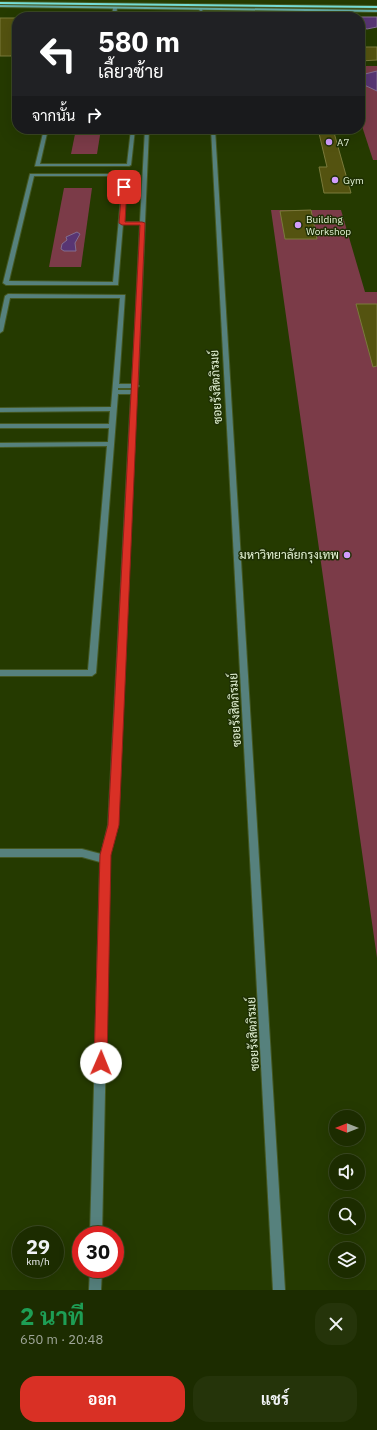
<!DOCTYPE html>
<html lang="th">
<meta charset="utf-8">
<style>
:root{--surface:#1c2c00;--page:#25340a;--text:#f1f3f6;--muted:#a0a799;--line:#3a4822;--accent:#d93025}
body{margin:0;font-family:"IBM Plex Sans",Sarabun,sans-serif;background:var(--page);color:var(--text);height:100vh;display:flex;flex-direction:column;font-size:15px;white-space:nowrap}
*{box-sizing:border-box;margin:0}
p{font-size:13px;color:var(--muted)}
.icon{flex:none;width:22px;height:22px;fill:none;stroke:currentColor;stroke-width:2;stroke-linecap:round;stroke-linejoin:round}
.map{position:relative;height:1290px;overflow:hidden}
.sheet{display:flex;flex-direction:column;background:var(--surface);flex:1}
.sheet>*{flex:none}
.banner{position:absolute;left:12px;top:12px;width:353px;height:122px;border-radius:16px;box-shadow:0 4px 16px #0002,0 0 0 1px var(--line);background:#202124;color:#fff;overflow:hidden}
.needle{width:26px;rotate:270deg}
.tools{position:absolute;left:329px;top:1110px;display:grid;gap:8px}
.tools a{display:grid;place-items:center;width:36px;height:36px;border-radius:50%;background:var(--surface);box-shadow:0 4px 16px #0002,0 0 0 1px var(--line);font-size:20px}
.speed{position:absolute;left:12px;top:1226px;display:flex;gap:8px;font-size:20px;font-weight:700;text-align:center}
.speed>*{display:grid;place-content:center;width:52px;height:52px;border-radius:50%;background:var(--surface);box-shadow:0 4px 16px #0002,0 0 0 1px var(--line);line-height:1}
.speed small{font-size:10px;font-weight:400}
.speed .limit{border:6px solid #d22;background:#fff;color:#111}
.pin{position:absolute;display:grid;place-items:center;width:34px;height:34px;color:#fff;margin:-17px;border-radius:8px;box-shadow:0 2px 6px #0006}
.me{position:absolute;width:44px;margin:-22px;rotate:1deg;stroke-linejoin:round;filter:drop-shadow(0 0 3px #0008)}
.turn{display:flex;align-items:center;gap:14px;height:84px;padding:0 20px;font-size:18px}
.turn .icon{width:52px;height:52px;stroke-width:2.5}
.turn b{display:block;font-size:28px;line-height:34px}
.then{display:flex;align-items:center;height:38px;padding:0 20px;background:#0003;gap:8px;font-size:15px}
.round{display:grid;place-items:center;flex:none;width:42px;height:42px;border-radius:16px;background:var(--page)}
.headline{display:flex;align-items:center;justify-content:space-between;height:68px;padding:0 20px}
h1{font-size:24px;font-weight:700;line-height:30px;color:#1e9e55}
.action{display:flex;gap:8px;margin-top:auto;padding:8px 20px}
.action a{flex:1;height:46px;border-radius:16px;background:var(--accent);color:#fff;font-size:16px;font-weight:700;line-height:46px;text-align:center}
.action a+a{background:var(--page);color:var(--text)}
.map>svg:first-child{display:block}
.green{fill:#7b3b48}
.water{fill:#583573;stroke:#826e90}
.building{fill:#545310;stroke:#7a7a3b}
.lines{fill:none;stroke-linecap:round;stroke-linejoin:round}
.minor-casing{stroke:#445822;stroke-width:2}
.secondary-casing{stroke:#445822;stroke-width:2}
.trunk-casing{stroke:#445822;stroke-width:2}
.minor{fill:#56817d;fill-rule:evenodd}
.secondary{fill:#66ada7;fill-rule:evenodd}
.trunk{fill:#76ded6;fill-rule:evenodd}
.route{fill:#d93025;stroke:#8d1f18}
.poi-dot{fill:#d29dfd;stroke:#1e2f04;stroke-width:1.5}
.labels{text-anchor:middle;stroke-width:3;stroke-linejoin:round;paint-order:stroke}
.far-poi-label{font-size:10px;fill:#e4f3d5;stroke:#1e2f04;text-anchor:start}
.street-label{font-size:12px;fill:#e4f3d5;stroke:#1e2f04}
.poi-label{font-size:12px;fill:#e4f3d5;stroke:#1e2f04;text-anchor:end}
</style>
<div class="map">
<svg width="377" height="1290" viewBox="0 0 377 1290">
<rect width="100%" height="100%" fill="#253a00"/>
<!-- green -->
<g class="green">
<path d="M360,66H377V160H373L360,120Z"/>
<path d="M76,129H101L97,154H71Z"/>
<path d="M64,188H92L81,267H49Z"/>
<path d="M271,210H341L365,292H377V958Z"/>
</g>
<!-- water -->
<g class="water">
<path d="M360,17H377V27L367,29L360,27Z"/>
<path d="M377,71V91L360,83L361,75Z"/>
<path d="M77,232L80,234L75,243L76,251H64L61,249L62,244L67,240L66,237Z"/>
</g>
<!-- building -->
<g class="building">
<path d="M0,18H17V41L11,56H0Z"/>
<path d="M360,47H377V60L360,61Z"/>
<path d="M318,129H333L351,193H324L319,167H327Z"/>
<path d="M311,210L317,239H285L280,211Z"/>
<path d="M356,304H377V366L373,367Z"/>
</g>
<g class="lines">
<defs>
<g id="minor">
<path d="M115,7L117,8L116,17H112L113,8Z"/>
<path d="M201,8L206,17H202L199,9Z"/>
<path d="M44,129H48L40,164H127L131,129H135L131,165L129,166H35Z"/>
<path d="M145,129H149L138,385L139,386L137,387L118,825L110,855L102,1235H90L100,862L82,857H0V849H82L101,854L108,825L131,394H118L96,673L92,676H0V670H88L107,446L0,447V443L108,442L109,428H0V424H109L110,411L0,412V408L111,407L120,298H10L3,331L0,333V319L5,296L8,294L125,295L119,384H132L140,224H123L118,285H6L3,283L30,174H127L124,222H140ZM34,176H123L113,282L9,281ZM118,388H131V390H118Z"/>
<path d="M211,129H215L285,1290H273Z"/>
<path d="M90,1269H102L101,1290H89Z"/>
</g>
<path id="secondary" d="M0,5L377,10V12L0,7Z"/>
<path id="trunk" d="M0,2L377,6V8L0,4Z"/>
</defs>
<!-- minor casing -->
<use href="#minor" class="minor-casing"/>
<!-- secondary casing -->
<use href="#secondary" class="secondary-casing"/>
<!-- trunk casing -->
<use href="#trunk" class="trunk-casing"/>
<!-- minor -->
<use href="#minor" class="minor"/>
<!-- secondary -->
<use href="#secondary" class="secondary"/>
<!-- trunk -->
<use href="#trunk" class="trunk"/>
</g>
<!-- route -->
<path class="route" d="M124,185L127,187L125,222H142L145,223L119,825L111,855L107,1063L105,1067L101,1069L96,1067L94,1063L100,855L108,825L140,225H122L119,223L122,187Z"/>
<!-- markers -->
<g class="poi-dot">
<circle cx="329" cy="142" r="4"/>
<circle cx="335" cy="180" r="4"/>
<circle cx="298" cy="225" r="4"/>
<circle cx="347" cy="555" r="4"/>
</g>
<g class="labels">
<!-- far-poi labels -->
<g class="far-poi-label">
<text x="337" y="146">A7</text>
<text x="343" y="184">Gym</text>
<text x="306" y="223">Building<tspan x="306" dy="12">Workshop</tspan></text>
</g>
<!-- street labels -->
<g class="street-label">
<text transform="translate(216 387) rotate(-93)" y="4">ซอยรังสิตภิรมย์</text>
<text transform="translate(235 710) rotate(-93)" y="4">ซอยรังสิตภิรมย์</text>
<text transform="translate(253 1034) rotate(-93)" y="4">ซอยรังสิตภิรมย์</text>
</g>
<!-- poi labels -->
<g class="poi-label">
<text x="339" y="559">มหาวิทยาลัยกรุงเทพ</text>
</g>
</g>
</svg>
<div class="tools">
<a><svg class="needle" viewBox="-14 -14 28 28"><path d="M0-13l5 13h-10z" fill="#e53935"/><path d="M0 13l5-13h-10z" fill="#a0a799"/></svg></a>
<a><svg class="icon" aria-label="sound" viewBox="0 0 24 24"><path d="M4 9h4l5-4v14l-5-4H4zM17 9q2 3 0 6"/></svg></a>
<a><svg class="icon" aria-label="search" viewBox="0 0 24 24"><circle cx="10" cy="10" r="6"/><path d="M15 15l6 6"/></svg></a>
<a><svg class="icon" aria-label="layers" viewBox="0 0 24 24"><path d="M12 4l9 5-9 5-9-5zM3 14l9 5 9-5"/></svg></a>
</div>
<div class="speed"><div>29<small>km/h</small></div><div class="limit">30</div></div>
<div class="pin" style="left:124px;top:187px;background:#d93025"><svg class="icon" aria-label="arrive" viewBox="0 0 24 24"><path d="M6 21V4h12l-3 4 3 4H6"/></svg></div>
<svg class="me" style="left:101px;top:1063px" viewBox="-20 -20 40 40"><circle r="19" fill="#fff"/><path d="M0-13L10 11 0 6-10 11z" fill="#d93025"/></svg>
<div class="banner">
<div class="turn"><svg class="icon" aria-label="left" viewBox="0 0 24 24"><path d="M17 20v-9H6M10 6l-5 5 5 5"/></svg><div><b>580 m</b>เลี้ยวซ้าย</div></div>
<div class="then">จากนั้น<svg class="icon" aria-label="right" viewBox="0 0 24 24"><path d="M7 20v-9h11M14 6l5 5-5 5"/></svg></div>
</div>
</div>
<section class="sheet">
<div class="headline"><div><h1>2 นาที</h1><p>650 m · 20:48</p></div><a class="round"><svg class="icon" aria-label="close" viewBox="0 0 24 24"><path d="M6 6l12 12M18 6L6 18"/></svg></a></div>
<div class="action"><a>ออก</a><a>แชร์</a></div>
</section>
